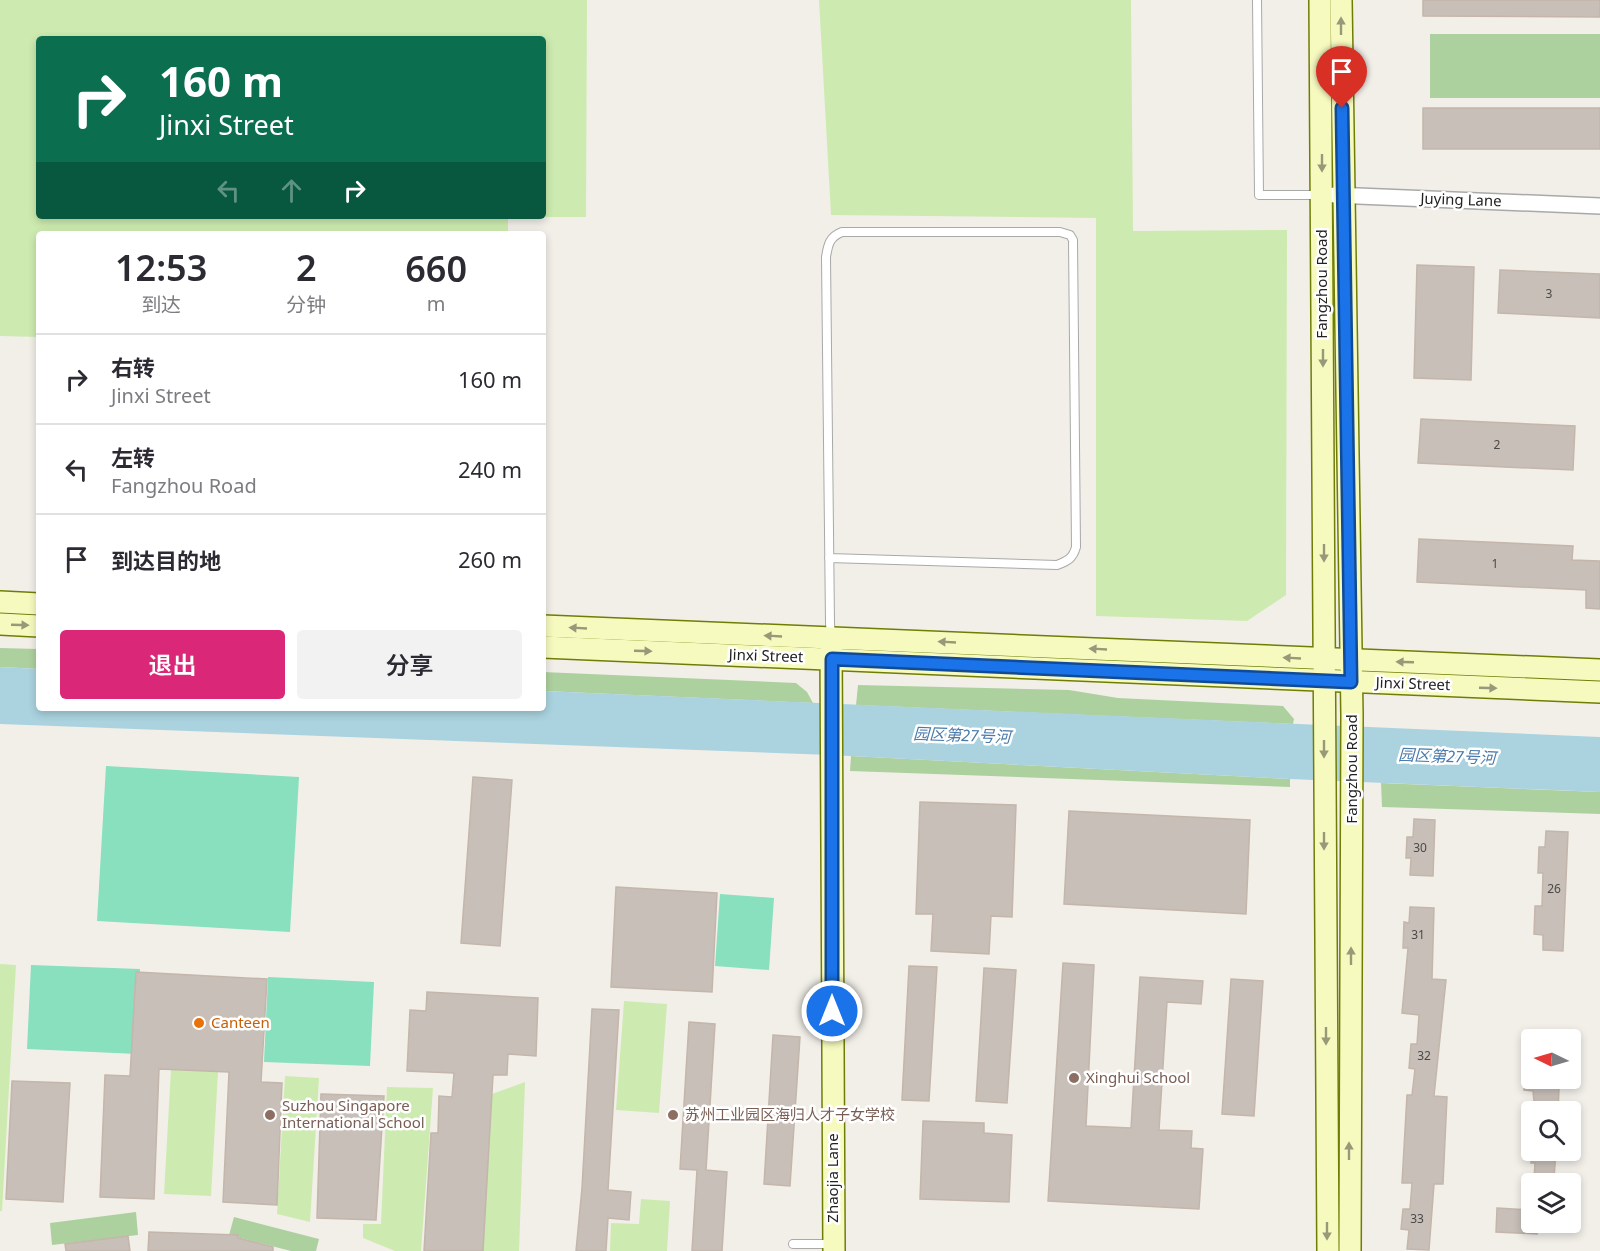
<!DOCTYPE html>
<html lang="zh">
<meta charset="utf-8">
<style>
:root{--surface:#fff;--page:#f2f2f3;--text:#2b2b33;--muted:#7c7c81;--line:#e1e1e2;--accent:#db2777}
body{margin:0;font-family:"Noto Sans","Noto Sans SC",sans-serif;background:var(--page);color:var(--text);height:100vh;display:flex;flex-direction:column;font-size:22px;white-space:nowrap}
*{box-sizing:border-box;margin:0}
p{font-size:20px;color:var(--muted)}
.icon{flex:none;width:33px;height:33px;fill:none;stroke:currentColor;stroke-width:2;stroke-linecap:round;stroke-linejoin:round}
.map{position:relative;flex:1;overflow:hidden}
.side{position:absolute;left:36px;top:231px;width:510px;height:480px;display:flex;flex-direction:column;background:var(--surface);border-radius:6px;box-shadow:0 3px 9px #0003}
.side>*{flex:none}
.banner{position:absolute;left:36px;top:36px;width:510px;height:183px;border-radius:6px;box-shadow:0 3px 9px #0003;background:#0b6e4f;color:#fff;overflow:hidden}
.needle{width:39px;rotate:275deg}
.fabs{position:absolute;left:1521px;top:1029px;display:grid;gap:12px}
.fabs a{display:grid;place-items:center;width:60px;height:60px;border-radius:6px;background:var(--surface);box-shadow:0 3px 9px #0003;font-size:30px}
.pin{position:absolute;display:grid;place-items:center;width:51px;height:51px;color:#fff;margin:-62px -26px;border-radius:50% 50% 50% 0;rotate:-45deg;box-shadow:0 0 6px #0007}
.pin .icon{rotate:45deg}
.me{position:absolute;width:66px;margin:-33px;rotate:0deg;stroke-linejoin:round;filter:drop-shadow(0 0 4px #0008)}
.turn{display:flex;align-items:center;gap:21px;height:126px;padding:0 24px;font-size:27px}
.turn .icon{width:78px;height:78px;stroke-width:2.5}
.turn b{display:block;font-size:42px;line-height:51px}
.lanes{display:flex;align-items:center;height:57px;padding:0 24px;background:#0003;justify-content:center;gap:30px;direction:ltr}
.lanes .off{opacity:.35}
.eta{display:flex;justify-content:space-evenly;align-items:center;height:102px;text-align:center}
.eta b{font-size:36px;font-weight:600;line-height:42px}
.action{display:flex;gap:12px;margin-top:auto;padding:12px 24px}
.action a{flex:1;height:69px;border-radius:6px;background:var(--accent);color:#fff;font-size:24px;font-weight:600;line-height:69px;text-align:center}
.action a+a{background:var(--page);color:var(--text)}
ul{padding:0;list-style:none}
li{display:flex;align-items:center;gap:18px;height:90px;padding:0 24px;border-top:2px solid var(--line)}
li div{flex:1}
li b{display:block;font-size:22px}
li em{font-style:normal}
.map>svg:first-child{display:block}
.grass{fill:#cdebb0;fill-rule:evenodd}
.forest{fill:#add19e}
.pitch{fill:#88e0be}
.water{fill:#aad3df}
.building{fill:#c7bfb8;stroke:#c4b6ab;stroke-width:1.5}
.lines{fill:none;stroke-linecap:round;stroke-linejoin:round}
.lane-casing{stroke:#a9a9a9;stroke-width:10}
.street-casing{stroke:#a9a9a9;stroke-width:18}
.secondary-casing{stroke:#707d05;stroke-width:24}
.lane{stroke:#fff;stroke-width:8}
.street{stroke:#fff;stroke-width:15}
.secondary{stroke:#f7fabf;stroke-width:21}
.oneway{fill:#979978}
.route-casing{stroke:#114b97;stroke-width:15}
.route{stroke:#1a73e8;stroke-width:10}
.food-dot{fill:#e8710a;stroke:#fff;stroke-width:2}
.education-dot{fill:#8d6e63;stroke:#fff;stroke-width:2}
.labels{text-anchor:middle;stroke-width:5;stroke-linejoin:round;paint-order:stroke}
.number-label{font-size:12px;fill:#4b4948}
.street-label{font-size:15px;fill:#222;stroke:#fff}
.food-label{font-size:15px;fill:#c56008;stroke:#fff;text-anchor:start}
.education-label{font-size:15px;fill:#785e54;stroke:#fff;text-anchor:start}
.water-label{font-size:16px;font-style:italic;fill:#4a7aab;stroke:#fff}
</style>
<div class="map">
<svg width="1600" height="1251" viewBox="0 0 1600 1251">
<rect width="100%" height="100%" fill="#f2efe9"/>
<!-- grass -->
<g class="grass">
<path d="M0,0H587L586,217H508V234H39V337L0,336ZM39,39H543V216H39Z"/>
<path d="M819,0H1131L1133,231L1287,230L1286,595L1247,621L1096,616V218L831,215Z"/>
<path d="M0,964L16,965L2,1211H0Z"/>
<path d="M624,1001L667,1004L659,1113L616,1110Z"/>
<path d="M171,1069L218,1072L211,1196L164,1194Z"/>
<path d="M285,1076L319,1078L310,1222L277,1214Z"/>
<path d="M525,1082L519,1251H483L492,1094Z"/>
<path d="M387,1087L433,1088L421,1251H395L363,1238V1224H381Z"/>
<path d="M641,1199L670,1201L667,1251H610L611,1223L639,1224Z"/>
</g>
<!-- forest -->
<g class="forest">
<rect x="1430" y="34" width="170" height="64"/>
<path d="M0,648L39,649V669L0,667Z"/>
<path d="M543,672L796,683L807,692L813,703L543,691Z"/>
<path d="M858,685L1069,690L1118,698L1283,706L1294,719L1293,724L856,705Z"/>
<path d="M851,756L1290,779V787L850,771Z"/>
<path d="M1381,783L1600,792V814L1382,807Z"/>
<path d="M136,1212L138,1235L52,1245L50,1223Z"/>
<path d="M234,1217L319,1239L316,1251H291L229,1235Z"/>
</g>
<!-- pitch -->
<g class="pitch">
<path d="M106,766L299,777L290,932L97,921Z"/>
<path d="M720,894L774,898L769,970L715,966Z"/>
<path d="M31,965L140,969L137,1054L27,1049Z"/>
<path d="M268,977L374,982L370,1066L264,1062Z"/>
</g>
<!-- water -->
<path class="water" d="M0,667L39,669V708H543V691L1600,737V792L1290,779L831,755L0,724Z"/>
<!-- building -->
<g class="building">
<path d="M1423,0H1600V17L1423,16Z"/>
<rect x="1423" y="108" width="177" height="41"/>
<path d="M1417,265L1474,267L1471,380L1414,378Z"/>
<path d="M1500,270L1600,274V318L1498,313Z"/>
<path d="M1421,419L1575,426L1573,470L1418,463Z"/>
<path d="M1419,539L1573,546L1572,560L1600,561V609L1586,608V590L1417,582Z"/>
<path d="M473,777L512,780L500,946L461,943Z"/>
<path d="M920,802L1016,805L1012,917L991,916L989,954L931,951L933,914H916Z"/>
<path d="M1069,811L1250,820L1246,914L1064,904Z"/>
<path d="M1414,819L1435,820L1433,876L1410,875L1411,858H1406L1407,837H1413Z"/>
<path d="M1546,831L1568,832L1563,951L1543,950V935L1534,934L1535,906H1542L1543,873H1538L1539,847H1545Z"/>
<path d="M616,887L717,893L712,992L611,987Z"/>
<path d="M1410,907L1434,908L1432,979L1446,980L1434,1096L1447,1097L1443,1184H1434L1429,1250L1407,1249L1409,1230L1401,1229L1403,1209H1410L1412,1183H1402L1407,1095H1412L1415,1069L1409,1068L1411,1044H1417L1419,1015L1402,1013L1408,948H1403L1404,922L1409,923Z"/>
<path d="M1063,963L1094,965L1086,1126L1131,1128L1140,977L1203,981L1201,1004L1167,1002L1159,1130L1192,1131L1191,1148L1203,1149L1199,1209L1048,1201Z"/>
<path d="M909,966L937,967L929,1101L902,1100Z"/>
<path d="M984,968L1016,970L1007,1103L976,1101Z"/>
<path d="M136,972L267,979L261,1082L282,1083L277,1205L223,1202L229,1072L159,1069L154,1199L100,1197L105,1075L130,1076Z"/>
<path d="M1231,979L1263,981L1254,1116L1222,1114Z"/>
<path d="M427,992L538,998L536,1056L508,1054L507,1075H493L483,1251H424L431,1133H438L439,1096L452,1097L454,1073L407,1071L410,1010L426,1011Z"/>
<path d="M592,1009L619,1010L608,1190L631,1192L629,1220L608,1218L606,1251H576L582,1188Z"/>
<path d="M689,1022L715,1024L706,1170L727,1172L722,1251H692L697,1170L680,1169Z"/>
<path d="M773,1035L800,1037L790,1186L764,1184Z"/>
<path d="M1525,1078H1557L1556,1088H1559L1558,1112H1535L1533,1091L1524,1090Z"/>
<path d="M12,1081L70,1083L63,1202L6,1199Z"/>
<path d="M321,1094L384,1096L376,1220L317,1218Z"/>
<path d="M923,1121L984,1123V1133L1012,1135L1009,1202L920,1199Z"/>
<path d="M1532,1150H1556L1554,1179L1534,1178L1535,1163H1531Z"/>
<path d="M1497,1208L1532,1210V1222H1537V1234L1496,1232Z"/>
<path d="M149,1232L238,1235V1238L273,1247V1251H148Z"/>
<path d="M128,1236L130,1251H66L65,1244Z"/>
</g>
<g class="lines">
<defs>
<g id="lane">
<path d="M1257,0L1259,195H1320"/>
<path d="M829,558L1057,565C1068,561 1073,558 1076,547L1073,240L1070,235L1060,232H842C829,237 828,245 826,257L830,623L831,637"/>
<path d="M793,1244H832"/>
</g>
<path id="street" d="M1334,195L1600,206"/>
<g id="secondary">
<path d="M1320,0L1328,1251"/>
<path d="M1341,0L1352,715L1350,1251"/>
<path d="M0,602L39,604"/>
<path d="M0,624L39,626"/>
<path d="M543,626L1600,670"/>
<path d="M831,644L834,1251"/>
<path d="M543,647L1600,692"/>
</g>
</defs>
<!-- lane casing -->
<use href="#lane" class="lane-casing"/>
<!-- street casing -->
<use href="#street" class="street-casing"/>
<!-- secondary casing -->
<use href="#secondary" class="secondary-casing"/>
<!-- lane -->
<use href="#lane" class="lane"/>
<!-- street -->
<use href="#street" class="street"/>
<!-- secondary -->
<use href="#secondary" class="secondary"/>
</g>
<!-- one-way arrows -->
<defs><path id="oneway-solid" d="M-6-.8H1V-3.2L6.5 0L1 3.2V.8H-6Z" transform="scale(1.5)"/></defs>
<g class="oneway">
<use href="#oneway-solid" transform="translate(1341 26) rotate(-90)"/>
<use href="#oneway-solid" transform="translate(1322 163) rotate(90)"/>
<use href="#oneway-solid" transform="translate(1323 358) rotate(90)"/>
<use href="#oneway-solid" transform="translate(1324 553) rotate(90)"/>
<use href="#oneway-solid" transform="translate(20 625) rotate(2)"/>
<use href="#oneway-solid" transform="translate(578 628) rotate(-177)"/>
<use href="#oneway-solid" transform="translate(773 636) rotate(-177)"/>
<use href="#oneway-solid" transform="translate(947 642) rotate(-177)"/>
<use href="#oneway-solid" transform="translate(1098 649) rotate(-177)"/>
<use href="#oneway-solid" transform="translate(643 651) rotate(2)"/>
<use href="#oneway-solid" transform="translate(1292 658) rotate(-177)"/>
<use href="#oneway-solid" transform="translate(1405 662) rotate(-178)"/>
<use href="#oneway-solid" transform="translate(1488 688) rotate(2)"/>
<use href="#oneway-solid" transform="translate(1324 749) rotate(90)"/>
<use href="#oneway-solid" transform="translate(1324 841) rotate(90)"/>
<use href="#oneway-solid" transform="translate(1351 956) rotate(-90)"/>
<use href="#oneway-solid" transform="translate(1326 1036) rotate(90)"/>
<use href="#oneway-solid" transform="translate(1349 1151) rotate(-90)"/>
<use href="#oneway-solid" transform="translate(1327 1231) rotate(90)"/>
</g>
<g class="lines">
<defs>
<path id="route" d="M832,1011V659L1351,682L1342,108"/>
</defs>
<!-- route casing -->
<use href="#route" class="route-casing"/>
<!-- route -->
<use href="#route" class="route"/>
</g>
<!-- markers -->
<circle class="food-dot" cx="199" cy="1023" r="6"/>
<g class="education-dot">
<circle cx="1074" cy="1078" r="6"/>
<circle cx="270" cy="1115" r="6"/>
<circle cx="673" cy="1115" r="6"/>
</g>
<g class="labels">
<!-- number labels -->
<g class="number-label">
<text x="1549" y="298">3</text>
<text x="1497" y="449">2</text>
<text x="1495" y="568">1</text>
<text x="1420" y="852">30</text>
<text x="1554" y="893">26</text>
<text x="1418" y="939">31</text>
<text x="1424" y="1060">32</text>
<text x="1417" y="1223">33</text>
</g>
<!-- street labels -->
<g class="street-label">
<text transform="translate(1461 200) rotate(2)" y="5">Juying Lane</text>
<text transform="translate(1322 284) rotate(-90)" y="5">Fangzhou Road</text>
<text transform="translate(766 656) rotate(2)" y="5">Jinxi Street</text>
<text transform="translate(1413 684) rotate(2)" y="5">Jinxi Street</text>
<text transform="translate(1352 769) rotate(-90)" y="5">Fangzhou Road</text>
<text transform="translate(833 1178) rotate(-90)" y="5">Zhaojia Lane</text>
</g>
<!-- food labels -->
<g class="food-label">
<text x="211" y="1028">Canteen</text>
</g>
<!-- education labels -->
<g class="education-label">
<text x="1086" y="1083">Xinghui School</text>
<text x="282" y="1111">Suzhou Singapore<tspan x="282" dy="17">International School</tspan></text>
<text x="685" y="1120">苏州工业园区海归人才子女学校</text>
</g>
<!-- water labels -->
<g class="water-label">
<text transform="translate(962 735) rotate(2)" y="6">园区第27号河</text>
<text transform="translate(1447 756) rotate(2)" y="6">园区第27号河</text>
</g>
</g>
</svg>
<div class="fabs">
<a><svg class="needle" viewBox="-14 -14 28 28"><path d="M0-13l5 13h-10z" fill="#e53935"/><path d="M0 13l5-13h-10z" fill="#7c7c81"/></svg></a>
<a><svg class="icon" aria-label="search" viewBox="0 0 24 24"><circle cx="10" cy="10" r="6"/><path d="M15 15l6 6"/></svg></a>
<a><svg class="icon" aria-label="layers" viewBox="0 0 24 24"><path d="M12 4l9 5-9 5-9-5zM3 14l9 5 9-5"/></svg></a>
</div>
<div class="pin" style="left:1342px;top:108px;background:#d93025"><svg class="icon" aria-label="arrive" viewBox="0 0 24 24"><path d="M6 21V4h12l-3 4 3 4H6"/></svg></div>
<svg class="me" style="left:832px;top:1011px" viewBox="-20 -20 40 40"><circle r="17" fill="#1a73e8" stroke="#fff" stroke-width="3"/><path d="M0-11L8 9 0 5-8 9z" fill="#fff"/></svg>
<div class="banner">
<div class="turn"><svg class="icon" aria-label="right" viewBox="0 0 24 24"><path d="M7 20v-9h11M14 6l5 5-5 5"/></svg><div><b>160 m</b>Jinxi Street</div></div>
<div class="lanes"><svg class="icon off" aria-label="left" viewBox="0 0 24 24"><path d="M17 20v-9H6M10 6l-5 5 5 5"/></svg><svg class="icon off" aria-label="ahead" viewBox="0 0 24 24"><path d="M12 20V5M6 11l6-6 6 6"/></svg><svg class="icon" aria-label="right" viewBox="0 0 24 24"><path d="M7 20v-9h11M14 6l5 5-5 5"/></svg></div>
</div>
<section class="side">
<div class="eta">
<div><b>12:53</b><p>到达</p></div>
<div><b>2</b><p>分钟</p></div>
<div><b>660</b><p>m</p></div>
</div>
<ul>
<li><svg class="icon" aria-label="right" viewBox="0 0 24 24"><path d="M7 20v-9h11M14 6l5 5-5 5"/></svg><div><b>右转</b><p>Jinxi Street</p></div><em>160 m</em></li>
<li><svg class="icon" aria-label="left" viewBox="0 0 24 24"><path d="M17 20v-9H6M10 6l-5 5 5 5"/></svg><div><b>左转</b><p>Fangzhou Road</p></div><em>240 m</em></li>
<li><svg class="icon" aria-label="arrive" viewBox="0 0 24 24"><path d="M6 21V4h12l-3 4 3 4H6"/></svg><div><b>到达目的地</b></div><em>260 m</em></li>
</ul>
<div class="action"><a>退出</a><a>分享</a></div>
</section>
</div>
